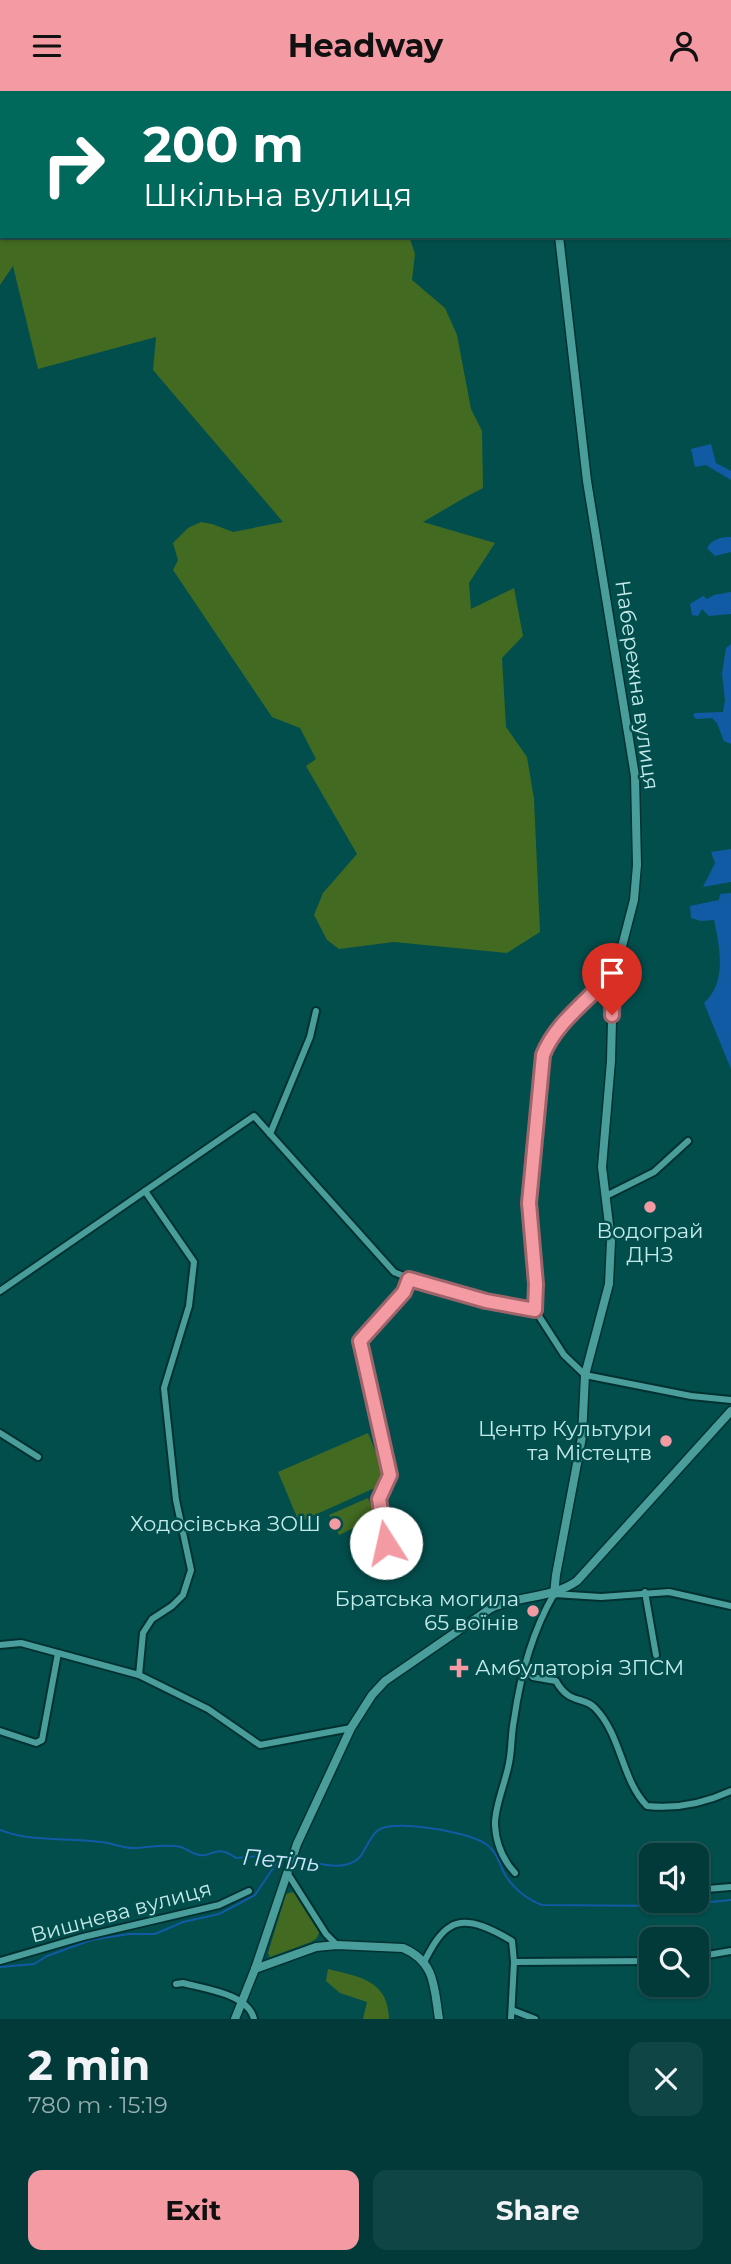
<!DOCTYPE html>
<meta charset="utf-8">
<style>
:root{--surface:#023a3a;--page:#104545;--text:#f1f3f6;--muted:#96adaf;--line:#235454;--accent:#f49aa3}
body{margin:0;font-family:Montserrat,sans-serif;background:var(--page);color:var(--text);height:100vh;display:flex;flex-direction:column;font-size:26px;white-space:nowrap}
*{box-sizing:border-box;margin:0}
p{font-size:23px;color:var(--muted)}
.icon{flex:none;width:38px;height:38px;fill:none;stroke:currentColor;stroke-width:2;stroke-linecap:round;stroke-linejoin:round}
.map{position:relative;height:1928px;overflow:hidden}
.drawer{display:flex;flex-direction:column;background:var(--surface);flex:1}
.drawer>*{flex:none}
.hud{position:absolute;left:0px;top:0px;width:732px;height:147px;box-shadow:0 2px 5px #0004,0 0 0 2px var(--line);background:#00695c;color:#fff;overflow:hidden}
.tools{position:absolute;left:639px;top:1752px;display:grid;gap:14px}
.tools a{display:grid;place-items:center;width:70px;height:70px;border-radius:14px;background:var(--surface);box-shadow:0 2px 5px #0004,0 0 0 2px var(--line);font-size:35px}
.pin{position:absolute;display:grid;place-items:center;width:60px;height:60px;color:#fff;margin:-72px -30px;border-radius:50% 50% 50% 0;rotate:-45deg;box-shadow:0 0 7px #0007}
.pin .icon{rotate:45deg}
.me{position:absolute;width:77px;margin:-38px;rotate:350deg;stroke-linejoin:round;filter:drop-shadow(0 0 5px #0008)}
.turn{display:flex;align-items:center;gap:24px;height:147px;padding:0 28px;font-size:32px}
.turn .icon{width:91px;height:91px;stroke-width:2.5}
.turn b{display:block;font-size:49px;line-height:60px}
.round{display:grid;place-items:center;flex:none;width:74px;height:74px;border-radius:14px;background:var(--page)}
.headline{display:flex;align-items:center;justify-content:space-between;height:119px;padding:0 28px}
h1{font-size:42px;font-weight:700;line-height:52px}
.primary-button{display:flex;gap:14px;margin-top:auto;padding:14px 28px}
.primary-button a{flex:1;height:80px;border-radius:14px;background:var(--accent);color:#111;font-size:28px;font-weight:700;line-height:80px;text-align:center}
.primary-button a+a{background:var(--page);color:var(--text)}
header{display:flex;justify-content:space-between;align-items:center;height:91px;padding:0 28px;background:var(--accent);color:#111;font-size:32px;font-weight:700}
.map>svg:first-child{display:block}
.green{fill:#436a21}
.water{fill:#115ba4}
.lines{fill:none;stroke-linecap:round;stroke-linejoin:round}
.stream{stroke:#115ba4;stroke-width:2}
.river{stroke:#115ba4;stroke-width:12}
.minor-casing{stroke:#003131;stroke-width:10}
.tertiary-casing{stroke:#003131;stroke-width:11}
.minor{stroke:#499d9b;stroke-width:6}
.tertiary{stroke:#499d9b;stroke-width:8}
.route-casing{stroke:#9f646a;stroke-width:18}
.route{stroke:#f49aa3;stroke-width:12}
.poi-dot{fill:#f49aa3;stroke:#024e4d;stroke-width:2.5}
.labels{text-anchor:middle;stroke-width:5;stroke-linejoin:round;paint-order:stroke}
.street-label{font-size:21px;fill:#c3eae9;stroke:#024e4d}
.poi-label{font-size:21px;fill:#c3eae9;stroke:#024e4d;text-anchor:end}
.water-label{font-size:23px;font-style:italic;fill:#d0e4fd;stroke:#024e4d}
</style>
<header><svg class="icon" aria-label="menu" viewBox="0 0 24 24"><path d="M4 6h16M4 12h16M4 18h16"/></svg>Headway<svg class="icon" aria-label="person" viewBox="0 0 24 24"><circle cx="12" cy="8" r="4"/><path d="M4 21q1-7 8-7t8 7"/></svg></header>
<div class="map">
<svg width="731" height="1928" viewBox="0 0 731 1928">
<rect width="100%" height="100%" fill="#024e4d"/>
<!-- green -->
<g class="green">
<path d="M0,0H352V2H2V145H409L415,163L412,189L445,217L457,244L471,318L482,340L483,397L464,407L423,431L495,452L469,492L471,518L514,497L523,545L502,567L506,636L527,666L534,708L540,841L507,862L394,851L339,858L327,849L314,824L323,802L357,763L306,675L316,668L300,637L272,626L173,479L178,469L173,452L188,437L201,431L212,433L233,441L283,431L153,279L156,246L38,278L13,175L0,194Z"/>
<path d="M368,1342L388,1391L299,1431L278,1381Z"/>
<path d="M368,1407L377,1426L339,1444L329,1424Z"/>
<path d="M292,1801L296,1803L320,1839L317,1847L311,1851L270,1866L268,1862L286,1803Z"/>
<path d="M328,1878C360,1886 388,1889 389,1928H363L367,1911L340,1902L326,1890Z"/>
</g>
<!-- water -->
<g class="water">
<path d="M711,353L716,372L731,380V389L706,374L695,376L691,358Z"/>
<path d="M731,446V461L715,465L707,457C712,448 721,446 731,446Z"/>
<path d="M731,501V523L709,525L702,518L698,525L692,524L690,513L703,505L707,508L714,504Z"/>
<path d="M731,553V653L724,650L717,632L712,627L696,628L693,624L695,622L723,621L725,609L722,583L726,557Z"/>
<path d="M731,758V791L703,796L715,772L711,761Z"/>
<path d="M731,802V978L704,912C727,891 720,857 714,829L701,830L691,827L690,815L719,809L720,803Z"/>
</g>
<g class="lines">
<!-- stream -->
<g class="stream">
<path d="M0,1739C33,1752 67,1746 101,1751C112,1752 122,1757 133,1757C148,1757 166,1752 181,1756C187,1758 191,1762 196,1763C213,1769 214,1751 236,1767L271,1764L288,1766"/>
<path d="M297,1768C314,1771 343,1782 359,1767C366,1759 369,1747 377,1740C389,1730 435,1737 451,1741C461,1743 477,1747 486,1753C495,1759 499,1770 503,1780C511,1796 526,1808 542,1814L671,1815L731,1809"/>
<path d="M0,1876L34,1873L47,1865L91,1849L129,1843H155L183,1831L219,1823L255,1804L280,1767"/>
</g>
<!-- river -->
<g class="river">
<path d="M699,0L700,2"/>
<path d="M730,87L731,90"/>
</g>
<defs>
<g id="minor">
<path d="M270,1043L310,946L316,920"/>
<path d="M606,1105L654,1081L688,1050"/>
<path d="M0,1200L145,1100"/>
<path d="M535,1219L536,1193L529,1112L543,964C554,935 583,913 604,891L613,890"/>
<path d="M0,1342L38,1366"/>
<path d="M386,1452L379,1408L390,1384L361,1250L404,1201L409,1188"/>
<path d="M645,1501L656,1564"/>
<path d="M0,1554L21,1552L139,1584L208,1618L260,1654L351,1637"/>
<path d="M526,1578L533,1586L556,1590C569,1614 584,1605 595,1617C622,1645 621,1688 647,1715C675,1718 705,1712 731,1700"/>
<path d="M139,1584L143,1542L152,1528L172,1515L183,1504L191,1479L176,1409L164,1297L189,1215L194,1171L145,1100L254,1025L394,1181C438,1201 488,1211 535,1219L564,1264L585,1284L691,1305L731,1309"/>
<path d="M0,1640L36,1652L42,1649L58,1562"/>
<path d="M515,1782C503,1769 496,1753 495,1734C494,1717 506,1690 509,1672C512,1658 511,1643 514,1629C520,1586 532,1541 554,1503L601,1506L669,1501L731,1515"/>
<path d="M288,1783L326,1843L337,1854"/>
<path d="M707,1798L731,1796"/>
<path d="M696,1866L731,1860"/>
<path d="M0,1870L83,1846L219,1814L249,1800"/>
<path d="M424,1871C430,1860 438,1843 450,1836C468,1824 497,1841 512,1850L514,1871L511,1928"/>
<path d="M514,1871L651,1870"/>
<path d="M176,1893L183,1892C206,1898 248,1903 254,1928"/>
<path d="M512,1919L535,1928"/>
</g>
<g id="tertiary">
<path d="M544,0L545,2"/>
<path d="M554,1503L556,1484L582,1346L585,1284L609,1193L611,1150L602,1076L611,970L613,890L634,809L637,774L635,685L587,390L559,145"/>
<path d="M255,1878L316,1856L337,1854L403,1857C436,1871 434,1897 439,1928"/>
<path d="M235,1928L255,1878L297,1753L351,1637L372,1604L385,1590L491,1517C519,1504 551,1508 577,1490L731,1320"/>
</g>
</defs>
<!-- minor casing -->
<use href="#minor" class="minor-casing"/>
<!-- tertiary casing -->
<use href="#tertiary" class="tertiary-casing"/>
<!-- minor -->
<use href="#minor" class="minor"/>
<!-- tertiary -->
<use href="#tertiary" class="tertiary"/>
</g>
<g class="lines">
<defs>
<path id="route" d="M386,1452L379,1408L390,1384L360,1250L404,1201L409,1188L486,1210L535,1219L536,1193L529,1112L543,964C554,935 583,913 604,891L613,890L612,924"/>
</defs>
<!-- route casing -->
<use href="#route" class="route-casing"/>
<!-- route -->
<use href="#route" class="route"/>
</g>
<!-- markers -->
<g class="poi-dot">
<circle cx="650" cy="1116" r="7"/>
<circle cx="666" cy="1350" r="7"/>
<circle cx="335" cy="1433" r="7"/>
<circle cx="533" cy="1520" r="7"/>
<path d="M455.5 1566.5h7v7h7v7h-7v7h-7v-7h-7v-7h7z"/>
</g>
<g class="labels">
<!-- street labels -->
<g class="street-label">
<text transform="translate(637 594) rotate(82)" y="7">Набережна вулиця</text>
<text transform="translate(121 1821) rotate(-15)" y="7">Вишнева вулиця</text>
</g>
<!-- poi labels -->
<g class="poi-label">
<text x="650" y="1147" text-anchor="middle">Водограй<tspan x="650" dy="24">ДНЗ</tspan></text>
<text x="652" y="1345">Центр Культури<tspan x="652" dy="24">та Містецтв</tspan></text>
<text x="321" y="1440">Ходосівська ЗОШ</text>
<text x="519" y="1515">Братська могила<tspan x="519" dy="24">65 воїнів</tspan></text>
<text x="475" y="1584" text-anchor="start">Амбулаторія ЗПСМ</text>
</g>
<!-- water labels -->
<g class="water-label">
<text transform="translate(281 1769) rotate(5)" y="8">Петіль</text>
</g>
</g>
</svg>
<div class="tools">
<a><svg class="icon" aria-label="sound" viewBox="0 0 24 24"><path d="M4 9h4l5-4v14l-5-4H4zM17 9q2 3 0 6"/></svg></a>
<a><svg class="icon" aria-label="search" viewBox="0 0 24 24"><circle cx="10" cy="10" r="6"/><path d="M15 15l6 6"/></svg></a>
</div>
<div class="pin" style="left:612px;top:924px;background:#d93025"><svg class="icon" aria-label="arrive" viewBox="0 0 24 24"><path d="M6 21V4h12l-3 4 3 4H6"/></svg></div>
<svg class="me" style="left:386px;top:1452px" viewBox="-20 -20 40 40"><circle r="19" fill="#fff"/><path d="M0-13L10 11 0 6-10 11z" fill="#f49aa3"/></svg>
<div class="hud">
<div class="turn"><svg class="icon" aria-label="right" viewBox="0 0 24 24"><path d="M7 20v-9h11M14 6l5 5-5 5"/></svg><div><b>200 m</b>Шкільна вулиця</div></div>
</div>
</div>
<section class="drawer">
<div class="headline"><div><h1>2 min</h1><p>780 m · 15:19</p></div><a class="round"><svg class="icon" aria-label="close" viewBox="0 0 24 24"><path d="M6 6l12 12M18 6L6 18"/></svg></a></div>
<div class="primary-button"><a>Exit</a><a>Share</a></div>
</section>
